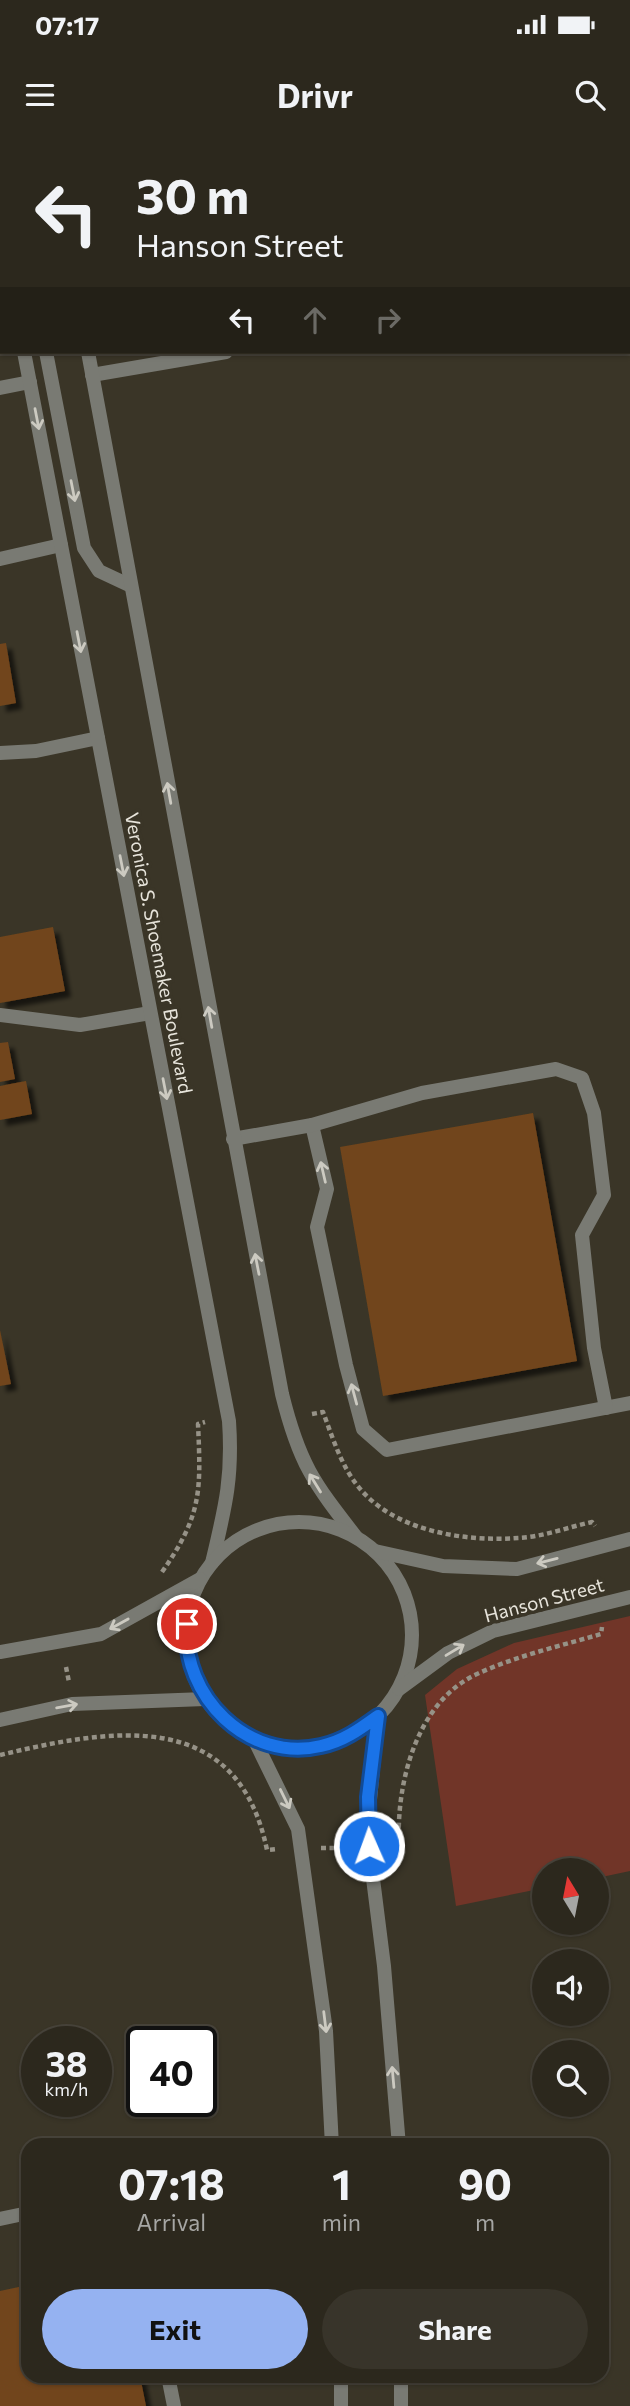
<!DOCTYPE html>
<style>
:root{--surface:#2c281d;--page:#38342a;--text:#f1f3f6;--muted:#a6a6a4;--line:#48443b;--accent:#95b2f1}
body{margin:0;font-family:Commissioner,sans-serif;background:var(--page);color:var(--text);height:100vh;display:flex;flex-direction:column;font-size:26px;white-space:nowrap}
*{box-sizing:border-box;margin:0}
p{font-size:23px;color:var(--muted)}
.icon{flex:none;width:38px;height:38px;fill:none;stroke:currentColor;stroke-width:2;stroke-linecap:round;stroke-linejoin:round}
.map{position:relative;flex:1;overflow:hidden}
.details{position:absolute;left:21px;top:1998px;width:588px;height:245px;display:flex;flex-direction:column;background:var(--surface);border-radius:21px;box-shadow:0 2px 5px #0004,0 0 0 2px var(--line)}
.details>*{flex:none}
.top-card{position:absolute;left:0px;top:0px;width:630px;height:214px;box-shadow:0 2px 5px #0004,0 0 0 2px var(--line);background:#2c281d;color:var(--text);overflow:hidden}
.needle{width:46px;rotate:350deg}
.controls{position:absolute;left:532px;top:1718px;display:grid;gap:14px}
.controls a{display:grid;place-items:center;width:77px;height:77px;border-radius:50%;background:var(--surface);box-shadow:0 2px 5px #0004,0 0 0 2px var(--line);font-size:35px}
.speed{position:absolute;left:21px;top:1886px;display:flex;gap:14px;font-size:35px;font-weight:700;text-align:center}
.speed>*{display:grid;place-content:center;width:91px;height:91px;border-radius:50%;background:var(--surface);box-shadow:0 2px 5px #0004,0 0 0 2px var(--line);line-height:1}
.speed small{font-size:18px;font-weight:400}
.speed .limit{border:4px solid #111;border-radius:10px;background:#fff;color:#111}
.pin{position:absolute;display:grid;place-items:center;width:60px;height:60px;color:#fff;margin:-30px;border:4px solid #fff;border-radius:50%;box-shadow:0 2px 7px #0007}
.me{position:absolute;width:77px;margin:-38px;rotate:358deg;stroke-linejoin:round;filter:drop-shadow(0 0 5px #0008)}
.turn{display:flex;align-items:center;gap:24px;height:147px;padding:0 21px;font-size:32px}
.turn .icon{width:91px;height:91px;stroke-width:2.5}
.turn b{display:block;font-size:49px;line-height:60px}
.lanes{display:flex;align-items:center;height:66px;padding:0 21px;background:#0003;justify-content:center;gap:35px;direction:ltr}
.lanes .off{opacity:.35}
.eta{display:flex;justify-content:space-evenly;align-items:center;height:119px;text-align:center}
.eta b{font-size:42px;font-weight:700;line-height:49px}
.cta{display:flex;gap:14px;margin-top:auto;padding:14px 21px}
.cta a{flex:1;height:80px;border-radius:42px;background:var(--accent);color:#111;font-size:28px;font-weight:700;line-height:80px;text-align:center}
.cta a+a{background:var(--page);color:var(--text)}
.status{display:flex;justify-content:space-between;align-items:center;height:49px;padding:0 35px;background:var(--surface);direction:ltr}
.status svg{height:19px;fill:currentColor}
header{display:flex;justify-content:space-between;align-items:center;height:91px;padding:0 21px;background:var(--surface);font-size:32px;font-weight:700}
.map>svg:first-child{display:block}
.green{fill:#713528}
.building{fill:#71451b;filter:url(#shadow)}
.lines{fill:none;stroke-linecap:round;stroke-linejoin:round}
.path{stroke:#969287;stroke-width:4.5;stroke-dasharray:5 3.5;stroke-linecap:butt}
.service{stroke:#797a73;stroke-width:14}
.tertiary{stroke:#797a73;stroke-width:14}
.oneway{stroke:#cccac1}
.route-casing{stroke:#114b97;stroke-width:18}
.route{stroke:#1a73e8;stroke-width:12}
.labels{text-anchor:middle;stroke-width:7;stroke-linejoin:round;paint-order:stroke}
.street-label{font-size:19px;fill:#e7e4db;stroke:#3a3527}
</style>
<div class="status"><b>07:17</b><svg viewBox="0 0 49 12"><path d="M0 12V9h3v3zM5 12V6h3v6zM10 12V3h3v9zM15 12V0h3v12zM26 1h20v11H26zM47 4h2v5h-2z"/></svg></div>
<header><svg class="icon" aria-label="menu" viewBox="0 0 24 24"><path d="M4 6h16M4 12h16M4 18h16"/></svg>Drivr<svg class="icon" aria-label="search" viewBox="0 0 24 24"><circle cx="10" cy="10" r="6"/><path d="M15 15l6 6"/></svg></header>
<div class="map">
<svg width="630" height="2266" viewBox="0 0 630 2266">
<defs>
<filter id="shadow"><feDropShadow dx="6" dy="6" stdDeviation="2" flood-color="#0009"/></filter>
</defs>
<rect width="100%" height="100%" fill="#3a3527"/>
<!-- green -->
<path class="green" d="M630,1476V1731L597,1738V1731H544V1748L456,1766L425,1555L457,1529L514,1503Z"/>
<!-- building -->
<g class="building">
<path d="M6,503L16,563L0,566V504Z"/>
<path d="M53,787L65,851L0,863V797Z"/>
<path d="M8,902L15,939L0,942V903Z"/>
<path d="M26,941L32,974L0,980V946Z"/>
<path d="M533,973L577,1221L383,1256L340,1007Z"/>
<path d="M0,1190L11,1244L0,1246Z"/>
<path d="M28,2145V2236H140L146,2266H0V2151Z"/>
</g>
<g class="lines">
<!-- path -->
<g class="path">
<path d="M312,1274L323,1272C332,1296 341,1325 357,1345C392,1391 464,1402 518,1398C543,1397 568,1387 592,1382L595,1386"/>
<path d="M162,1432C202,1375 201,1351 198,1284L205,1282"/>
<path d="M66,1527L69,1542"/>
<path d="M0,1615C110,1589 237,1565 267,1710L277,1709"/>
<path d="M391,1706L399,1705C396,1644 416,1562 477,1534C516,1516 560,1506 601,1494L602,1487"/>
<path d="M321,1708H347"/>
</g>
<!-- service -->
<g class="service">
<path d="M0,140L2,139"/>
<path d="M92,235L226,212"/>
<path d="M0,248L30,242"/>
<path d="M0,419L61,405"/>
<path d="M0,613L36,611L98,598"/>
<path d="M0,875L80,885L150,873"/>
<path d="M312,985L327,1049L317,1087L346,1225L363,1289L387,1310L630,1263"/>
<path d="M233,999L312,985L422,953L556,929L582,938L594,973L604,1055L582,1095L594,1208L606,1268"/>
<path d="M0,2079L28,2073"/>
<path d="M168,2236L174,2266"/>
</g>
<!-- tertiary -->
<g class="tertiary">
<path d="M46,0L47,2"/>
<path d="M0,89L2,97"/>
<path d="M24,212L229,1281C233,1338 225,1368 212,1423"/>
<path d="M46,212L84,408L99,431L131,446"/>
<path d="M88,212L282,1254C299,1323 313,1342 356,1397"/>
<circle cx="299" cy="1495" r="113"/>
<path d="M375,1411L443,1426L517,1429L630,1399"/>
<path d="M0,1512L101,1494L200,1439"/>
<path d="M399,1549L448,1513L493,1491L630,1457"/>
<path d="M378,1576L367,1691L384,1826L399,2006"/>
<path d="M0,1580L72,1564L205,1559"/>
<path d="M254,1599L298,1689L326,1891L332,2006"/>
<path d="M341,2266V2236"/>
<path d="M401,2266V2236"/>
</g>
</g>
<!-- one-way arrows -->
<defs><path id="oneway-shaft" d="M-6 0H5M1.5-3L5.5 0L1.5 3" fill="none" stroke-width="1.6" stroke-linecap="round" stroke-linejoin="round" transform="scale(1.75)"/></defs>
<g class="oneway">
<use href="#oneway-shaft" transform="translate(37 279) rotate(79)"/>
<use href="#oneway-shaft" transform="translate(73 351) rotate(79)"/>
<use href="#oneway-shaft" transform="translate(79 502) rotate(79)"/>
<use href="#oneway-shaft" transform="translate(169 653) rotate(-100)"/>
<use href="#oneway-shaft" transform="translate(122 726) rotate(79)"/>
<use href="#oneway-shaft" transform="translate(210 877) rotate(-100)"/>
<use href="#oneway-shaft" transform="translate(165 949) rotate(79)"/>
<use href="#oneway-shaft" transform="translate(323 1032) rotate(-103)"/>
<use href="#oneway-shaft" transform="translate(257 1124) rotate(-101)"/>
<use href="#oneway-shaft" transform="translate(354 1254) rotate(-105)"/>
<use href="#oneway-shaft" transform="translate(315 1343) rotate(-122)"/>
<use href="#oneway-shaft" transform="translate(547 1421) rotate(166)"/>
<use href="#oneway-shaft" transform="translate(119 1484) rotate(151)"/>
<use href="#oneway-shaft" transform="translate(455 1510) rotate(-31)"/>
<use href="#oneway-shaft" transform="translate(67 1566) rotate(-10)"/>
<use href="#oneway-shaft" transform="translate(285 1659) rotate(64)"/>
<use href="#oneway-shaft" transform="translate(325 1882) rotate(83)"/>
<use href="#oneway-shaft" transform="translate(393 1937) rotate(-95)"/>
</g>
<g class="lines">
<defs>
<path id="route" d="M187,1484C181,1556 248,1623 321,1606C344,1601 360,1589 378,1576L368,1657L369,1706"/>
</defs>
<!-- route casing -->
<use href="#route" class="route-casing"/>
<!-- route -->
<use href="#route" class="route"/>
</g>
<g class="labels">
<!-- street labels -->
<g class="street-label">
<text transform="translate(159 813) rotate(79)" y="7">Veronica S. Shoemaker Boulevard</text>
<text transform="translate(544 1460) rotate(-15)" y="7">Hanson Street</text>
</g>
</g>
</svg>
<div class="controls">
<a><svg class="needle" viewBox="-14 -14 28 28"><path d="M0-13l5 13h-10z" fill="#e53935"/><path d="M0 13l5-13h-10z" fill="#a6a6a4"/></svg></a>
<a><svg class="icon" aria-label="sound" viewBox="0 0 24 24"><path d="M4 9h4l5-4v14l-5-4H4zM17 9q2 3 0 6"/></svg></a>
<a><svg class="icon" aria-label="search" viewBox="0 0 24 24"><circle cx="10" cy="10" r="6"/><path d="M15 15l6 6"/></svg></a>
</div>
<div class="speed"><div>38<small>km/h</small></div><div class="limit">40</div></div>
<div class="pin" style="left:187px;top:1484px;background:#d93025"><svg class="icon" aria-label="arrive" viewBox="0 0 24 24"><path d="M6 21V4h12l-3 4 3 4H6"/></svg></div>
<svg class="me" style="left:369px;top:1706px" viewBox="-20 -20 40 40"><circle r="17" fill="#1a73e8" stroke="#fff" stroke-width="3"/><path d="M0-11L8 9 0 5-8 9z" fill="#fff"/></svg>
<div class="top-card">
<div class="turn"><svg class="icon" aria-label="left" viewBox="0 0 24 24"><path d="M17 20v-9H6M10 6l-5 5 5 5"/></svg><div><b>30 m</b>Hanson Street</div></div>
<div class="lanes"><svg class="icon" aria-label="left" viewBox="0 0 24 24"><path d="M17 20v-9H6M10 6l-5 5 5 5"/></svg><svg class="icon off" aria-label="ahead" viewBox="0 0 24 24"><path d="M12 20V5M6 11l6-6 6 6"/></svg><svg class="icon off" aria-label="right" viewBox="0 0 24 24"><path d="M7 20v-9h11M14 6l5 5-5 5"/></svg></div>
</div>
<section class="details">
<div class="eta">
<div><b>07:18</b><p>Arrival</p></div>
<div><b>1</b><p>min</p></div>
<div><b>90</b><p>m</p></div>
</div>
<div class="cta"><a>Exit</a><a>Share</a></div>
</section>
</div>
